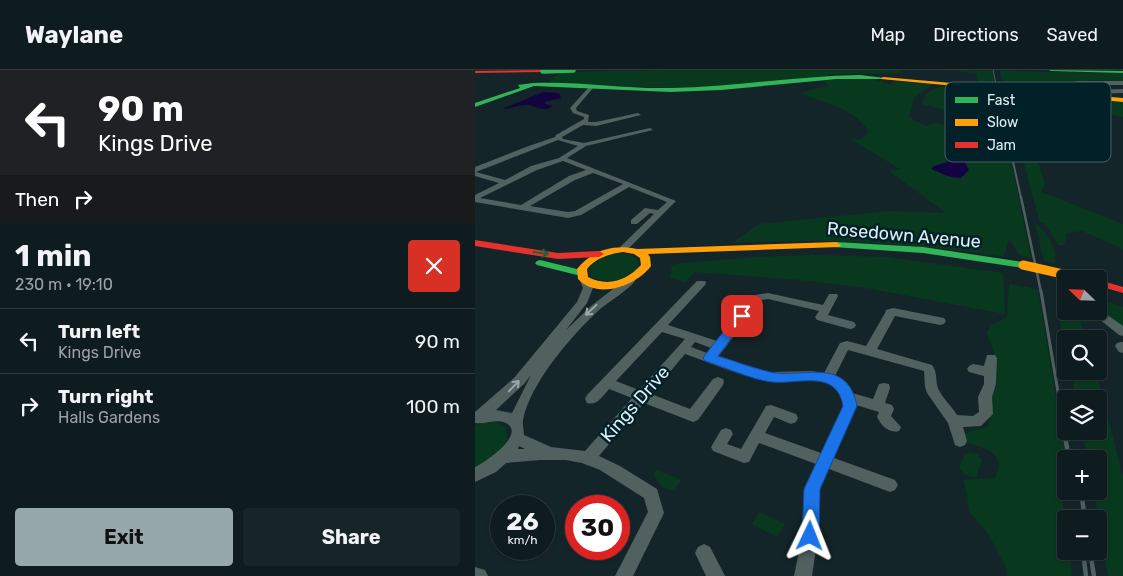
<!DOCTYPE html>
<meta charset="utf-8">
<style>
:root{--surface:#0f1c1f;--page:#182528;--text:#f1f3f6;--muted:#9ba1a4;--line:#2f3a3d;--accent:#97a8ad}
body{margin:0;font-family:Rubik,sans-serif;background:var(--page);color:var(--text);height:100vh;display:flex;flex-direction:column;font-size:19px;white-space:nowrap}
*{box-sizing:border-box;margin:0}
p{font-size:16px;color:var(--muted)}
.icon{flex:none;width:28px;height:28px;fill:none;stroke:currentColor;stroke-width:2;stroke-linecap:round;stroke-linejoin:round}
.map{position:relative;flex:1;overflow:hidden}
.drawer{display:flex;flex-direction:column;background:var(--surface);width:475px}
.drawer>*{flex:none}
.banner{background:#202124;color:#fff;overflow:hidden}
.needle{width:32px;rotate:293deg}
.fabs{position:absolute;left:582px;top:200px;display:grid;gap:10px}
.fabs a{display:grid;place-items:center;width:50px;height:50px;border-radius:5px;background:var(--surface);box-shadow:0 1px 4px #0004,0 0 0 1px var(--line);font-size:25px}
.speed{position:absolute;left:15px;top:425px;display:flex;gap:10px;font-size:25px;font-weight:700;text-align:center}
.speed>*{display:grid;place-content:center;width:65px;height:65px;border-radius:50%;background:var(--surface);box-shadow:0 1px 4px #0004,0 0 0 1px var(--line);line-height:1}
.speed small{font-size:12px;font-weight:400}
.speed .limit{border:8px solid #d22;background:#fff;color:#111}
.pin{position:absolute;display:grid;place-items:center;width:42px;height:42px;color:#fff;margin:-21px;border-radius:10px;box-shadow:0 2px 8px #0006}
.me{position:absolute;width:55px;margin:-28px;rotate:2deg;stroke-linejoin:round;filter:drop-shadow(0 0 4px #0008)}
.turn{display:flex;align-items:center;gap:18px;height:105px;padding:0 15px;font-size:22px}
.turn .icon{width:65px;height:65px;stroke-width:2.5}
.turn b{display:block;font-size:35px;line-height:42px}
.then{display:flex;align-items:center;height:48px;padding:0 15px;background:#0003;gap:10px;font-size:19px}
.round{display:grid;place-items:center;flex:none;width:52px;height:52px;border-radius:5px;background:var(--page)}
.headline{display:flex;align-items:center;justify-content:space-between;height:85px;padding:0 15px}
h1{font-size:30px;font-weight:700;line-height:38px}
.cta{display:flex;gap:10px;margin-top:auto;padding:10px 15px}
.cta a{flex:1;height:58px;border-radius:5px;background:var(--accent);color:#111;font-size:20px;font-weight:700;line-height:58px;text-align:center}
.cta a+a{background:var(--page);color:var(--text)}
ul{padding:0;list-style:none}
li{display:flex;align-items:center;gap:15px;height:65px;padding:0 15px;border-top:1px solid var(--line)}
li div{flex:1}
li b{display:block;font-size:19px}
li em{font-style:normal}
header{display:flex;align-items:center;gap:30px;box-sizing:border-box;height:70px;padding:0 25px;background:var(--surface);border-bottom:1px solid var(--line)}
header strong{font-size:24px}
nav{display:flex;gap:28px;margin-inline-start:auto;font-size:18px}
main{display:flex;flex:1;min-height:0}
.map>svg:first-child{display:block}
.green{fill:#08391e}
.water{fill:#140341}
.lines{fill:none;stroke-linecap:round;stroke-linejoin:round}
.street{fill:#516160;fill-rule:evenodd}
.fast{fill:#30b455;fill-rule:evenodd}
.slow{fill:#ff9f0a;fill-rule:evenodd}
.jam{fill:#e5322d;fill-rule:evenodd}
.rail-far4{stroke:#506061;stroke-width:1}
.rail-far3{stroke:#506061;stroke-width:2}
.rail-far2{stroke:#506061;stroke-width:2.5}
.rail-far1{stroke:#506061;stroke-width:3}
.rail{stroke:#506061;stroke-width:4.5}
.fast-bridge{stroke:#30b455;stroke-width:5.5}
.slow-bridge{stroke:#ff9f0a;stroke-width:9}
.oneway{stroke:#17633c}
.oneway2{stroke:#98a8aa}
.route{fill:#1a73e8;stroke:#114b97}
.labels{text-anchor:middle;stroke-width:5;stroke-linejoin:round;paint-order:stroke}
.street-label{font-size:18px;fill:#deeff4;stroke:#022028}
.key{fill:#022028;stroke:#445e65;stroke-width:1}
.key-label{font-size:14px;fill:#deeff4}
</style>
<header>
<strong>Waylane</strong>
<nav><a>Map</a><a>Directions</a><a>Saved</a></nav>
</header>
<main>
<section class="drawer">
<div class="banner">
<div class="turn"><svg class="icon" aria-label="left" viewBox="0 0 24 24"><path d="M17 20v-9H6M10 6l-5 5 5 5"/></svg><div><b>90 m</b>Kings Drive</div></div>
<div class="then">Then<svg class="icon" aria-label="right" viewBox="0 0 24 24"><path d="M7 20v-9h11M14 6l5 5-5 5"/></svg></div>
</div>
<div class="headline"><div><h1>1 min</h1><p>230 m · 19:10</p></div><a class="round" style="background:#d93025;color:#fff"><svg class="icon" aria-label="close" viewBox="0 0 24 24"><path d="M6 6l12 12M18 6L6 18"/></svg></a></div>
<ul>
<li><svg class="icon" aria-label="left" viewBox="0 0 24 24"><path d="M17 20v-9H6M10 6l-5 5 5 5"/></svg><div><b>Turn left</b><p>Kings Drive</p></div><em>90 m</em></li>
<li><svg class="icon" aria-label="right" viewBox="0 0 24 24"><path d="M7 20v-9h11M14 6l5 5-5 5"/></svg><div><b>Turn right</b><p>Halls Gardens</p></div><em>100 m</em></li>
</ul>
<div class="cta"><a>Exit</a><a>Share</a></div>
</section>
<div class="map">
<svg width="648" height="506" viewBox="0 0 648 506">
<rect width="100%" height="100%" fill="#142529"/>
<!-- green -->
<g class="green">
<path d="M206,0H425L428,3L353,4L354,6L258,17H140L76,13L75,10L87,2Z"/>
<path d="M475,0L517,1L520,17L503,15L502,3Z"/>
<path d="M525,1L648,3V12L620,10L590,13L601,23L529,18Z"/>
<path d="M402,9L401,11H408L407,13L417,14L421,11L459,14L440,27L434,45L438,50L452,56L460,53L480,57L482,43L448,34L447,32C457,6 498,17 521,19L556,188L544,185L534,168L529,187C438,172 348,168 257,173L284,154L415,141L471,143L414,101L425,99L374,68L384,70L391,65L393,60C373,34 352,36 326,23L354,15L347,10Z"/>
<path d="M529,20L584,24L585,27L554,24L566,42L593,43L608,49L577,70L557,68L570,115L566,122L648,154V179L607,161L592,163L589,175H584L569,153H565Z"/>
<path d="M590,26L648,31V47L622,41L621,39L594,30Z"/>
<path d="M560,153C571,160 583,180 580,193L569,191Z"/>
<path d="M146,183C154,184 161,185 164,194C159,213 129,215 115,206L113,199L127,187Z"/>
<path d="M338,185L412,187L528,203L530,244L391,218L325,210L220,202L210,212L195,208L197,195L207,193L281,187Z"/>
<path d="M534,214L563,219L591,388L583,390L591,459V481H594L597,506H532L531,497L512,462L495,443L489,410L520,408C533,382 510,378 492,373L490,365L495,361L513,357L516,346L515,327C530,312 519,280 512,263L517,255L532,247Z"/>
<path d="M624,229L648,237V258L624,241Z"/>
<path d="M581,232L591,233V241H613L628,251L606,253L611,269H591V280Z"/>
<path d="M596,301H621L648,407V506H633L619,421H624V389H613L607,361H624V329H601Z"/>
<path d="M18,351L30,356C39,379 17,388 0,398V355Z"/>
<path d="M496,382L503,385L507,390L501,407C493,407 488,404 484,397L490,384Z"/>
<path d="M182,400L206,410L199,421L187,417L178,404Z"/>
<path d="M284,442L310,454L302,467L277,454Z"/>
</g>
<!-- water -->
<g class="water">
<path d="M68,22L84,23L86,28L70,32V34L78,36C67,44 61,34 51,35C43,35 36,39 27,39Z"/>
<path d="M482,89L490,92L494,100L486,108L475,107L456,99L459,96Z"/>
</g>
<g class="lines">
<!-- street -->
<g class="street">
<path d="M603,11H648V15H597L609,20L648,19V23L609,24L608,27H604V21L589,14Z"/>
<path d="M115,16L118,18L101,38L102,41L114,45L113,52H121L163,43L166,45L121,56L108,55L87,67L88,69L109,73L175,58L178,60L111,76L92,88L201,131L151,181H145V177L179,144L175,143L162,154H156V150L170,138L183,140L192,132L154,117L106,145L93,148L0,132V125L24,113L0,106V97L51,77L80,67L81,65L109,49V47L98,43L95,38ZM83,70L103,76L84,88L56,96L30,110L1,102ZM88,91L111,100L94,106L46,135L5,128L62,100ZM118,103L148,114L100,141L93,142L55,136L100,110Z"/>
<path d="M110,208L114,209L118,218L112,233L91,260L116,236L151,209H159L160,211C151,222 136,230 124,240C97,265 55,313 48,350C47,354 49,360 49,365L76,377L110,381L157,328L134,319C128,326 122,336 112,333L110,329L112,325L222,211H230L231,213L230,215L193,255L242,271L280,225L293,223L348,235L354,224H362L363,226L353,245L379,252L381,255L379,258L375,259L342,250L340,247L344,241L293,229L287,230L243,287L295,302L338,301L349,303L365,273L372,271L391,276L410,243L411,240L418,238L469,248L471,251L469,254L465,255L420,246L402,279L457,295C463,303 460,310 463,318C467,328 477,336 482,345L498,346L504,342L503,327L509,314V306L494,302L492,299L494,296L498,294L509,296L512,285H520L522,288L521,314L517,327L518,344L506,356L488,357L492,371L490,375L485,377L480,375L473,353L452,323L450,317L449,301L373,280L360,306L369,312L377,323L398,329L404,314L409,313L414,314L415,318L410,333L417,335L419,339L416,346L426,357L424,361C414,364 406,355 402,347L404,342L381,335L359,388L420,410L423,415L420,420L415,422L354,399L345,419L343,466L337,506H319L327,466L329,419L341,394L284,373L274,392L269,393L238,381L236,377L246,360L251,358L256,360L258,364L252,374L266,379L291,336L296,335L321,344L323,348L321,352L316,354L299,347L290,363L346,383L368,336C366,325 362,317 351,313C333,305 313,315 294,311C265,306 238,294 210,284L176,324L215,339L238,309L243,307L248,309L249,312L248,315L223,350L218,352L169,333L124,386L145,396L182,419L189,443L158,506H140L173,442L169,428L125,400L107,393L91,390H65L31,393L21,402L0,412V397C9,393 52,364 31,353C21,348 10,355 0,353V342L39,308L102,232L108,218L105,211ZM187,262L210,269L164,320L141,311ZM220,272L236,278L232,283L216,277ZM56,305L37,343L21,340L49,314ZM44,376L50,379H43Z"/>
<path d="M624,239L648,256V266L644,265L614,241H624Z"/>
<path d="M646,272H648V283L644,282L640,276L642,273Z"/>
<path d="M229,474L235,477L250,506H231L220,483L223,477Z"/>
<path d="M0,497L10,500L13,506H0Z"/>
</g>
<!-- fast -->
<g class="fast">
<path d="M574,0L648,1V3L576,1Z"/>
<path d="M385,5L410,8L408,9H362L246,20L195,22L59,16L0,37V33L45,18L43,15L58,13C104,11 149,19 195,18C258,17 321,6 385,5Z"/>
<path d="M361,172L448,177L548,192L553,195L548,198L448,183L358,177L356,175Z"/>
<path d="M65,190L110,201L111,203L106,206L62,195L60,193L62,191Z"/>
<path d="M588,201L611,207L612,209H594L584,206L583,204Z"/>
</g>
<!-- slow -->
<g class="slow">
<path d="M408,7L648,28V32L406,9Z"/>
<path d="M361,172L366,175L364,177L173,184L175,187L176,196C161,216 123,230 103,209L102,199C117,180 139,174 162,179ZM148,182L159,184L165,188L166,195C151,211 133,217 113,207L112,199C121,188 134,184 148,182Z"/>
</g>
<!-- jam -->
<g class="jam">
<path d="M70,0L68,2L0,3V1Z"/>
<path d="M0,170L83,183L124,181L129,184L124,187L83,189L0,176Z"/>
<path d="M624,210L648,217V223L624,216Z"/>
</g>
<!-- rail-far4 -->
<path class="rail-far4" d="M518,0L530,56"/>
<!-- rail-far3 -->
<path class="rail-far3" d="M530,55L546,128"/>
<!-- rail-far2 -->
<path class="rail-far2" d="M546,127L566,222"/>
<!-- rail-far1 -->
<path class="rail-far1" d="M566,221L587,346"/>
<!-- rail -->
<g class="rail">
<path d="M586,344L594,389"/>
<path d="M606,421L610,449"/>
<path d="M608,481L611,506"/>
<path d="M615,481L619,506"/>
</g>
<!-- fast-bridge -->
<path class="fast-bridge" d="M68,1L98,0"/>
<!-- slow-bridge -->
<path class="slow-bridge" d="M548,195L588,204"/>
</g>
<!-- one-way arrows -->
<defs><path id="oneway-shaft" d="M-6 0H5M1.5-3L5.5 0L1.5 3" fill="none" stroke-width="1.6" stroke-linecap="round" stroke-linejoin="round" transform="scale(1.25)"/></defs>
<use class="oneway" href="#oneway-shaft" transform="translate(66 183) rotate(8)"/>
<g class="oneway2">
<use href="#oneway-shaft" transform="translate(116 240) rotate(137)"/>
<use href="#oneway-shaft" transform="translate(39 316) rotate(-46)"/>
</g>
<!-- route -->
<path class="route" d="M267,242L273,246L243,286C260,291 277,298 295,302C327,309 372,285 382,336L345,419L344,466L341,472L335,474L329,472L327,466L329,419L368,336C362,298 322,315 297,312C277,310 250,297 230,291L228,288L230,285L263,243Z"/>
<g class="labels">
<!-- street labels -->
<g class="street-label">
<text transform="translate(429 165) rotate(5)" y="6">Rosedown Avenue</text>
<text transform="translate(160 334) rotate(-49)" y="6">Kings Drive</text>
</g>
</g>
<!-- legend -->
<rect x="470" y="12" width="166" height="80" rx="8" class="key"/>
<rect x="480" y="27" width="23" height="6" fill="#30b455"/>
<rect x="480" y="49" width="23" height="7" fill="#ff9f0a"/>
<rect x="480" y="72" width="23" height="6" fill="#e5322d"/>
<g class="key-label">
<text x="512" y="35">Fast</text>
<text x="512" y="57">Slow</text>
<text x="512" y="80">Jam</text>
</g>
</svg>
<div class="fabs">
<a><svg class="needle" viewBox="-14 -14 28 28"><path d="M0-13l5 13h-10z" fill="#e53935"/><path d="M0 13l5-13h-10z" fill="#9ba1a4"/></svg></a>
<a><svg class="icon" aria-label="search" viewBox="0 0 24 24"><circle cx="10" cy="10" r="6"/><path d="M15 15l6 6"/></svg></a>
<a><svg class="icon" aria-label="layers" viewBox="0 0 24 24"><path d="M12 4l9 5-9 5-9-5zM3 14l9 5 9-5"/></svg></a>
<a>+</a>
<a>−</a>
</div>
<div class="speed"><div>26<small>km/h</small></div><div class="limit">30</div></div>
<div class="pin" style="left:267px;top:246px;background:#d93025"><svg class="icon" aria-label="arrive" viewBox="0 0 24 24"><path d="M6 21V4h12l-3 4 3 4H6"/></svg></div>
<svg class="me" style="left:335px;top:466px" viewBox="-20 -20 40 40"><path d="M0-17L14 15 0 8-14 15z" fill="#1a73e8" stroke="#fff" stroke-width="4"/></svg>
</div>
</main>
